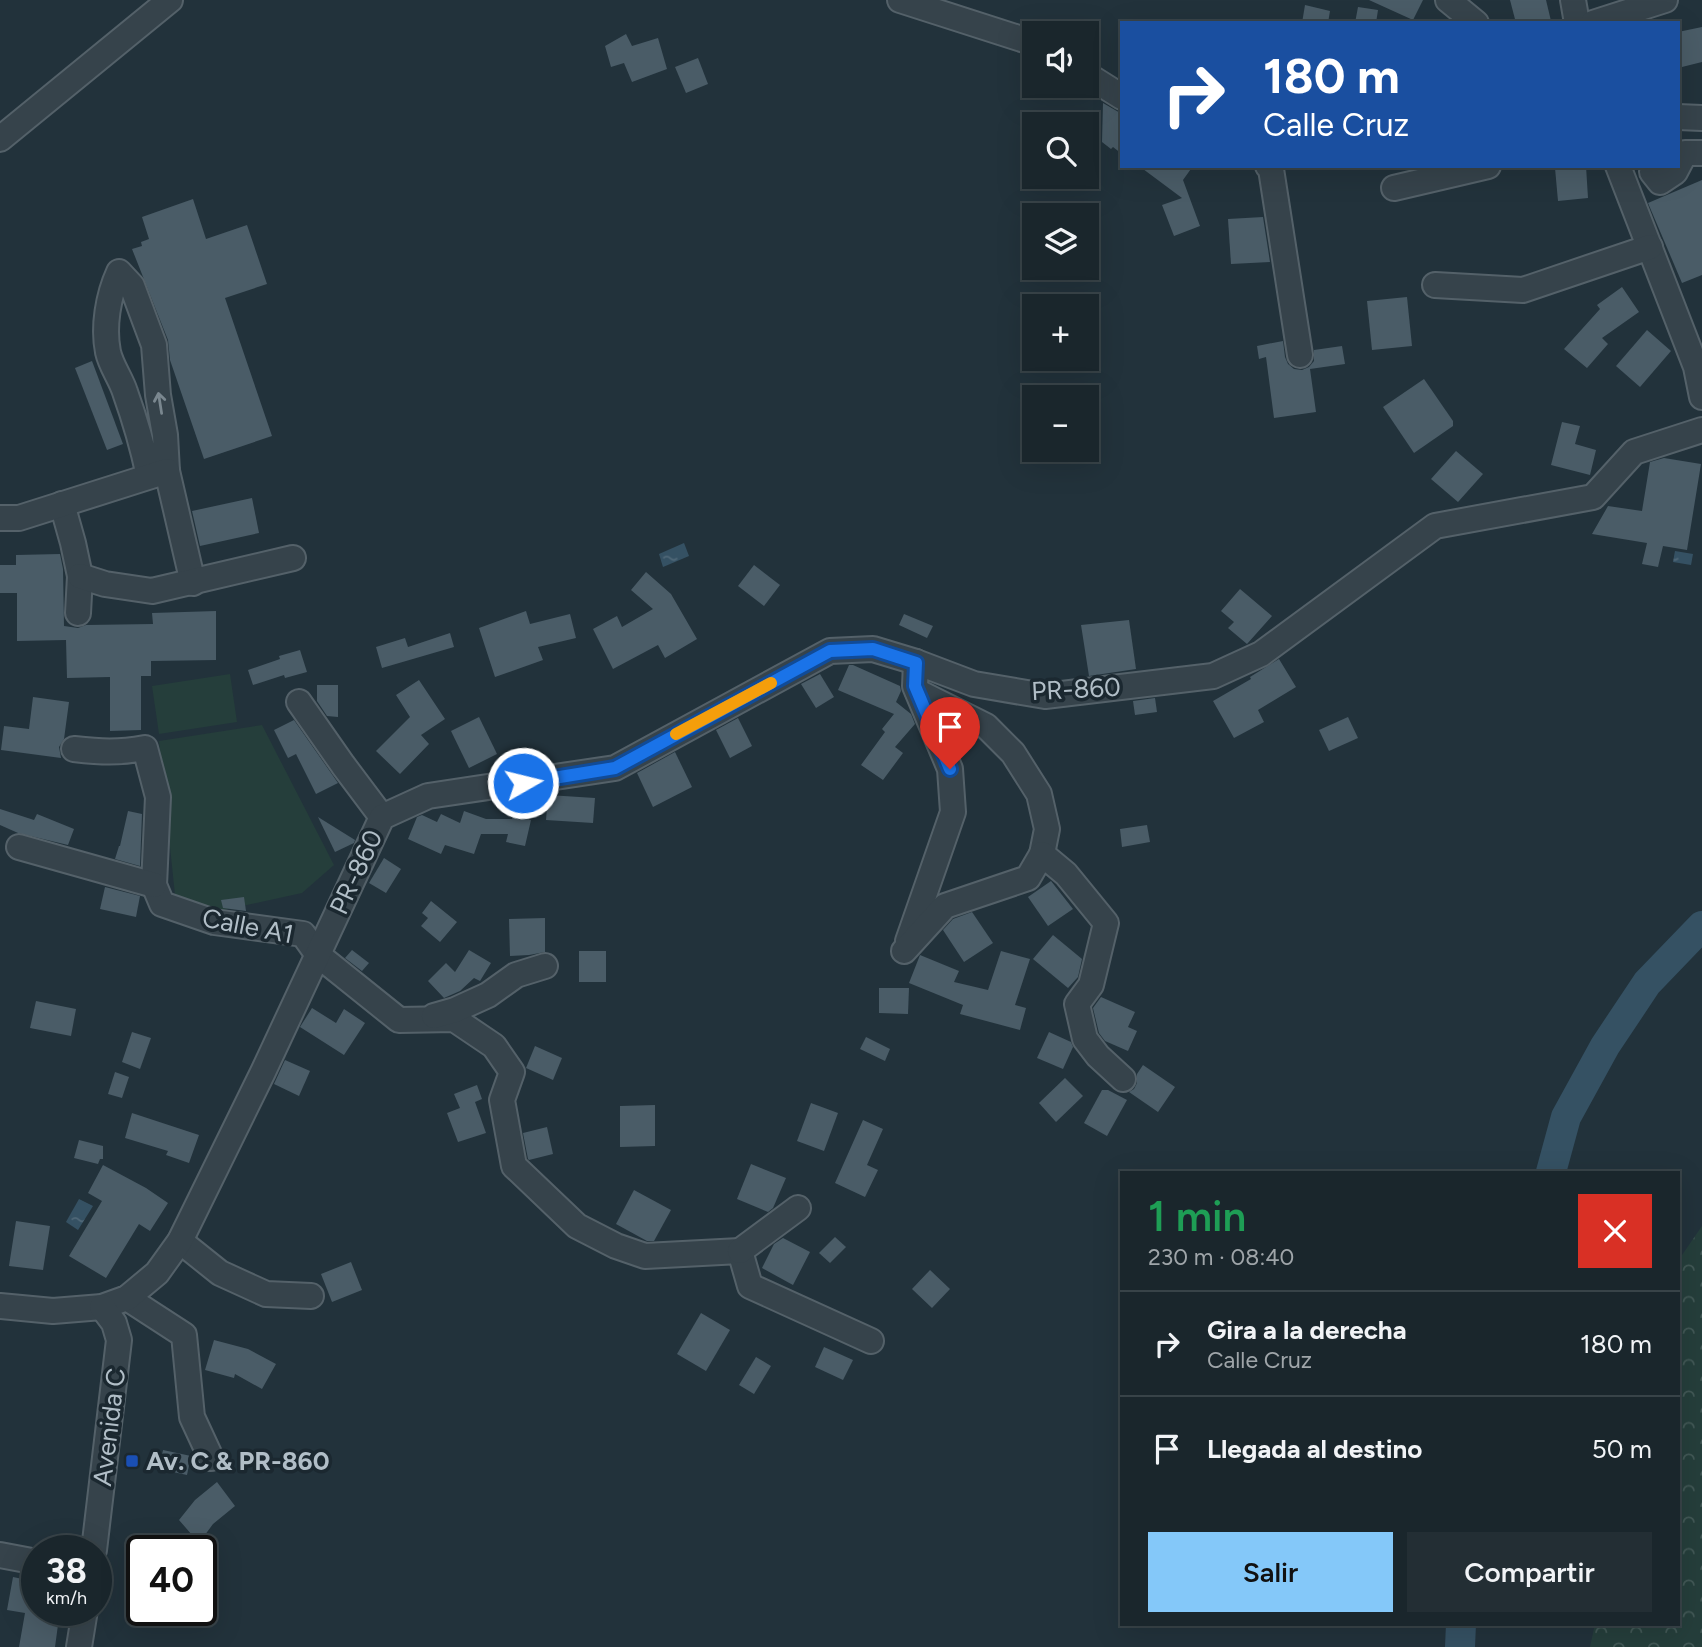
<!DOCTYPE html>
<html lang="es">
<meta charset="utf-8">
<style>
:root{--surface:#1a262c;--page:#232e34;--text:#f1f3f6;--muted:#9fa5a9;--line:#384348;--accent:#84c8f9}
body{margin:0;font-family:Figtree,sans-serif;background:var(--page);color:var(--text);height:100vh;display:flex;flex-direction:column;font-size:26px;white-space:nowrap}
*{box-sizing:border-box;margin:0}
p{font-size:23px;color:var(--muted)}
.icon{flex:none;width:38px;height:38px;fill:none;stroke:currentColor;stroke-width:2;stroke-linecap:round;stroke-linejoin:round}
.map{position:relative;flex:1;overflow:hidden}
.panel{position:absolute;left:1120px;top:1171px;width:560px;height:455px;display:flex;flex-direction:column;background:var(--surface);border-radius:0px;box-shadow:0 7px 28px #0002,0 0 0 2px var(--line)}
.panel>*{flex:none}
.guide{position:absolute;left:1120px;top:21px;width:560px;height:147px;border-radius:0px;box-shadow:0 7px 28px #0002,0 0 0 2px var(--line);background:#1a4fa0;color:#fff;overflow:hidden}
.controls{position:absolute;left:1022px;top:21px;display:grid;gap:14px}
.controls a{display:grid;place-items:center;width:77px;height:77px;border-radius:0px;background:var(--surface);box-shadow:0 7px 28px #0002,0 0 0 2px var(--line);font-size:35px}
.speed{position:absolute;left:21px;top:1535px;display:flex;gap:14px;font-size:35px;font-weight:700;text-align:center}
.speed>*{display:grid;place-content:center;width:91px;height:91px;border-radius:50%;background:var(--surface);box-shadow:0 7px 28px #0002,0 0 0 2px var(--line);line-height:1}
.speed small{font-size:18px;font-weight:400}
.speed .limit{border:4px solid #111;border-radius:10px;background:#fff;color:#111}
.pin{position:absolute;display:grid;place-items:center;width:60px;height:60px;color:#fff;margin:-72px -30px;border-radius:50% 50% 50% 0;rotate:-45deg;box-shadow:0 0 7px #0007}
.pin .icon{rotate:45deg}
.me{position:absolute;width:77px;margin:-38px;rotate:82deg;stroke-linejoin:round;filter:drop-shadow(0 0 5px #0008)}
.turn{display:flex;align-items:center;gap:24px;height:147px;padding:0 28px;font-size:32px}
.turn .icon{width:91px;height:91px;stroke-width:2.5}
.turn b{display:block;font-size:49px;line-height:60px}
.round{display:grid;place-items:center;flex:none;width:74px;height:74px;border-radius:0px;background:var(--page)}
.summary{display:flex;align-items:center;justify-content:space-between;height:119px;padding:0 28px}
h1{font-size:42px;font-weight:600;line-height:52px;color:#1e9e55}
.action{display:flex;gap:14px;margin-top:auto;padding:14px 28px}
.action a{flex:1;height:80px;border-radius:0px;background:var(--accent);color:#111;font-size:28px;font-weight:600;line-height:80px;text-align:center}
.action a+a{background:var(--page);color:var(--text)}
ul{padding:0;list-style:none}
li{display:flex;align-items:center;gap:21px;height:105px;padding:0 28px;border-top:2px solid var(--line)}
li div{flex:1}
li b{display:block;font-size:26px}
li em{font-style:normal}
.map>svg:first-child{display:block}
.green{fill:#253e3b}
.forest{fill:url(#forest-crowns)}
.water{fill:url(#water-ripples)}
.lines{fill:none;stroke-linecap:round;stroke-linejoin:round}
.river{stroke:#355163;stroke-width:30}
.building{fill:#4a5c67}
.minor-casing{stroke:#546169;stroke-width:28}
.minor{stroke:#36434b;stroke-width:24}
.oneway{stroke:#7a878f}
.route-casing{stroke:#114b97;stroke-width:18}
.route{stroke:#1a73e8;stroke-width:12}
.slow{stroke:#f59e0b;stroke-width:12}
.transit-dot{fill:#1a4fb4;stroke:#1b2830;stroke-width:2.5}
.labels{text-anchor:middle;stroke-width:7;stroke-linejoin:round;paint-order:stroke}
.street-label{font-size:26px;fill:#b1bec7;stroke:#1b2830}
.poi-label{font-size:26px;font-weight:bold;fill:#b1bec7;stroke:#1b2830;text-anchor:start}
</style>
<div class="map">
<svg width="1702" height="1647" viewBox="0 0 1702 1647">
<defs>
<pattern id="forest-crowns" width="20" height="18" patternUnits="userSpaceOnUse" patternTransform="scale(1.75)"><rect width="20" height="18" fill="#253e3b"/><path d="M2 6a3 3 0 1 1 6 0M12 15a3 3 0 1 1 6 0" fill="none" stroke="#425856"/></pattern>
<pattern id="water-ripples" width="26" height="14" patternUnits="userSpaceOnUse" patternTransform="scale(1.75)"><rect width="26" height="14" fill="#355163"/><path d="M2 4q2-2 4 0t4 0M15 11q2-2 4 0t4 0" fill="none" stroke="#506878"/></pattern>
</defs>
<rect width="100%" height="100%" fill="#22323b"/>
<!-- green -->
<g class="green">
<path d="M230,674L237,722L159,734L152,686Z"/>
<path d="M262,725L334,865L302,893L219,911L175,895L159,741Z"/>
</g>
<!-- forest -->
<path class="forest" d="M1702,1226V1647H1590L1595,1624H1678V1261Z"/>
<!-- water -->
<g class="water">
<path d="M684,543L689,556L663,567L659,554Z"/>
<path d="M1675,551L1693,554L1691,565L1673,562Z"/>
<path d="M79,1199L93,1206L78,1230L66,1222Z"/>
</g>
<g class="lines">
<!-- river -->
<g class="river">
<path d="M1551,1172L1566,1117L1605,1046L1647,983L1702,926"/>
<path d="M1460,1647L1461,1624"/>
</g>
</g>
<!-- building -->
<g class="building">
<path d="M1369,0H1423L1413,20Z"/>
<path d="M1510,0H1546L1551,21L1544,23H1516Z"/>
<path d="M1305,5L1330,11L1328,23H1302Z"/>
<path d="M1358,7L1378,10L1376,23H1355Z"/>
<path d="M1702,27V62L1678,68V32Z"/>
<path d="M626,34L632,46L658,38L667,69L632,82L624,63L611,67L605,46Z"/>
<path d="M698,58L708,84L686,93L675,67Z"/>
<path d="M1103,103L1122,114V154L1113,147L1111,149L1102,142Z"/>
<path d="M1139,166H1193L1183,180L1200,226L1174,236L1162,205L1182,198Z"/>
<path d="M1586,166L1588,198L1558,201L1555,168Z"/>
<path d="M1702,180V275L1682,283L1648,203Z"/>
<path d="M193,199L206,239L247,225L267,284L225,298L272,436L204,459L170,360L168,340L132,249L142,246L141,242L149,239L142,217Z"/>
<path d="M1263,217L1270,262L1231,264L1228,219Z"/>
<path d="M1622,287L1639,312L1602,338L1608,344L1587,368L1564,349L1600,309L1597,305Z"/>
<path d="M1407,297L1412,346L1372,350L1367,301Z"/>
<path d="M1647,330L1671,351L1640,387L1616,366Z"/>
<path d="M1283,341L1285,357L1288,364L1294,369L1302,370L1309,367L1314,361V350L1342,346L1345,364L1310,369L1316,412L1274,418L1266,357L1259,359L1257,346Z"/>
<path d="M92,361L123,444L107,450L75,368Z"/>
<path d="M1424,379L1453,421V426L1414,453L1383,407Z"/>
<path d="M1562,422L1580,426L1575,444L1596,450L1590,475L1551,465Z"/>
<path d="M1456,451L1483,474L1458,502L1431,479Z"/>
<path d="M1664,458L1701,464L1687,550L1663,546L1658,567L1642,564L1647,543L1592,534L1608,506L1642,511L1650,462Z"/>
<path d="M252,498L259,533L200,546L192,511Z"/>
<path d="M60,554L63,569L64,626L78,628L86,625L153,624L152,613L216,611V660L151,661V676H141V730L110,731V677L67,678L66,640L17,641V593H0V565H16V555Z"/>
<path d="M754,565L780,585L764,606L738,586Z"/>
<path d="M646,572L671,594L697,639L665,658L658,645L613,669L593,629L617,616L622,627L653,609L631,590Z"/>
<path d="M1240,589L1272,616L1247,644L1228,628L1234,622L1221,611Z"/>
<path d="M526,611L530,624L570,614L576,638L538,647L543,660L495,677L479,628Z"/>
<path d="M904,614L933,626L927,638L899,625Z"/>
<path d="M1129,620L1136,669L1089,676L1081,625Z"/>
<path d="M450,633L454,647L382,668L376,647L405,638L408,647Z"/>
<path d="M300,650L307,672L285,678L284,675L253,685L248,670L280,659L279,656Z"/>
<path d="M1279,659L1296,687L1258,710L1264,722L1234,738L1213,701L1251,679L1250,677Z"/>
<path d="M849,665H853L900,686L901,691L896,702L911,714L915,724L895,747L903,753L883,780L861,765L885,732L882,729L894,714L838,690Z"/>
<path d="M820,674L834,697L816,708L801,684Z"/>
<path d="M419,680L445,719L421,735L429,744L400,774L376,751L410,717L396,695Z"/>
<path d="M317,685H338V717L327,716L317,701Z"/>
<path d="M33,697L69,702L64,739L59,747L61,758L1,750L4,726L29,729Z"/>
<path d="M1155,698L1157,712L1135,715L1133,701Z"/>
<path d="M479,717L497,754L469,768L451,731Z"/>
<path d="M1348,717L1358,738L1329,751L1319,730Z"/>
<path d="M738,718L752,746L730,758L716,730Z"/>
<path d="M294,720L338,783L316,794L296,754L288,758L274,730Z"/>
<path d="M675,752L692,787L653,807L637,773Z"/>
<path d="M548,795L595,798L593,823L546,820Z"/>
<path d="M0,809L34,820L37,814L74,829L68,845L18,833L0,825Z"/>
<path d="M128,811L142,814L140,866L115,859L119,846H120Z"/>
<path d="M464,811L486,819H512L513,816L531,820L525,846L506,842L508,834H481L474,854L445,845L441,854L408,839L417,817L422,815L437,822L441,814L460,823Z"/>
<path d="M318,817L355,840L354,843L335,852Z"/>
<path d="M1147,825L1150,842L1122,847L1120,829Z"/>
<path d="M384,858L401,869L386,893L369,883Z"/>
<path d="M1051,881L1073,909L1048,926L1028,897Z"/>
<path d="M105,887L140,896L136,917L100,909Z"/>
<path d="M244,897L246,911L223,908L221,900Z"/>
<path d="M431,901L457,922L440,942L421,926L428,918L422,913Z"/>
<path d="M972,912L993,943L964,962L943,930L953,919Z"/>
<path d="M545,918V952L529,955L510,956L509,919Z"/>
<path d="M1053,935L1082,959L1078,977L1068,988L1033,959Z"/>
<path d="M352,950L369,963L362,971L345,958Z"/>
<path d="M469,950L491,963L480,981L474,978L460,991L444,998L428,981L446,963L455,972Z"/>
<rect x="579" y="951" width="27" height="31"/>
<path d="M1001,951L1030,959L1015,1005L1026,1008L1020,1030L960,1014L963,1005L909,983L920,955L959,971L954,982L988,990Z"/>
<path d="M879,988H909L908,1014L879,1013Z"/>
<path d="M1101,997L1135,1012L1128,1027L1137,1031L1128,1051L1105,1041L1099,1033L1093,1008Z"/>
<path d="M36,1001L76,1009L71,1036L30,1028Z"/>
<path d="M312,1008L336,1023L344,1009L365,1023L344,1055L300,1027Z"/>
<path d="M132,1032L151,1038L140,1069L122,1062Z"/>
<path d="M1049,1032L1071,1042L1073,1047L1063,1069L1037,1058Z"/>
<path d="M866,1037L890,1049L885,1061L860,1049Z"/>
<path d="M535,1046L562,1058L553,1080L526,1068Z"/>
<path d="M285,1060L310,1071L299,1096L274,1084Z"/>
<path d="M1143,1065L1175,1087L1158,1112L1129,1092L1134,1089L1137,1083V1074Z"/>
<path d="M115,1072L129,1077L122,1098L108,1094Z"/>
<path d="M1065,1078L1083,1096L1056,1122L1039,1103Z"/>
<path d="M477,1085L482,1099L475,1102L486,1133L458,1142L447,1113L460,1108L454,1094Z"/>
<path d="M1102,1090H1108L1127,1100L1107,1136L1084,1123Z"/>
<path d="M811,1103L838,1113L824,1151L797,1141Z"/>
<path d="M655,1105V1146L620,1147V1106Z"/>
<path d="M132,1113L199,1135L189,1163L166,1155L168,1151L125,1138Z"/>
<path d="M863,1120L883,1129L867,1165L878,1170L865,1197L835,1183Z"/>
<path d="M547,1127L553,1154L529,1160L528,1159L523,1133Z"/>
<path d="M79,1140L103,1146V1159H100L98,1164L74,1158Z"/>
<path d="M751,1164L786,1178L773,1208L768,1212L737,1199Z"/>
<path d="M103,1165L146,1188L168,1203L150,1231L139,1224L106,1278L69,1256L102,1201L88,1193Z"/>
<path d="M634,1190L671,1210L654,1241H647L616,1224Z"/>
<path d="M16,1221L50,1226L43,1270L9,1266Z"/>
<path d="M835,1237L846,1247L830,1263L819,1253Z"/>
<path d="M783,1238L810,1252L793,1285L762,1268L774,1244Z"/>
<path d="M351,1262L362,1290L332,1302L321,1274Z"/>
<path d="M930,1270L950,1289L932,1308L912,1289Z"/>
<path d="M701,1313L730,1330L706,1371L677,1354Z"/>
<path d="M214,1340L248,1349L276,1364L262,1389L235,1374L234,1378L205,1370Z"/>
<path d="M824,1347L853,1360L843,1380L815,1367Z"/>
<path d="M756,1357L771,1366L754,1394L739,1385Z"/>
<path d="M163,1450L191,1456L187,1475L159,1469Z"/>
<path d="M217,1482L235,1506L213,1524L199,1543L179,1520L195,1500Z"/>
<path d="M13,1577L37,1582V1610H60L55,1647H19L25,1613L7,1610Z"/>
</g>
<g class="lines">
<defs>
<g id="minor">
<path d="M900,0L1034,43"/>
<path d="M1448,0L1476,23"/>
<path d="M1573,0L1577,23"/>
<path d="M1593,23L1665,0"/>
<path d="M1087,75L1122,97"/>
<path d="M1678,117L1702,118"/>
<path d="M0,139L170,0"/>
<path d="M1268,166L1271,169L1300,355"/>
<path d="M1618,166L1696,367L1702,397"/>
<path d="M1658,166L1652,172L1660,182L1675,172L1685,153H1702"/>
<path d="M1394,188L1488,166"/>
<path d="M1435,285L1523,290L1650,247"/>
<path d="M149,476C143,448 135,420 125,392C121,379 111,366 108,352C103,327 108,296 119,272L132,286L154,345L158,395L165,435L167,471"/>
<path d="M62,504L73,543L80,576L78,613"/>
<path d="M0,518H19L167,471L193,583"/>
<path d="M80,576L105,584L152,591L293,558"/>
<path d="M918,692L986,726L1013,753L1039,794L1047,829L1042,854"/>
<path d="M299,702L343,765L382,817"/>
<path d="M74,749C101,752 118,753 145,748L158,797L154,885L162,904L214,922L303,934L318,955L399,1020L454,1019L494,1046L512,1072L502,1100L514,1166L577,1226L616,1246L645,1256L740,1251"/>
<path d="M19,847L154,885"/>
<path d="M908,941L953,812L950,769L915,686L916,662"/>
<path d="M904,951L945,906L1028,878L1042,854L1066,874L1106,923L1091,985L1077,1004L1085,1039L1098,1056L1123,1079"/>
<path d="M434,1016L455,1010L488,995L516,975L545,966"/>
<path d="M180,1241L220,1273L266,1294L311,1296"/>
<path d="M740,1251L750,1286L871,1341"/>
<path d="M740,1251L798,1208"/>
<path d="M127,1298L184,1335L192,1417L211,1458"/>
<path d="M0,1306L53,1311L102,1307L127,1298L157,1273L180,1241L263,1072L382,817L428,796L615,768L830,651L873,649L916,662L974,684L1045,696L1213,676L1261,654L1435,526L1593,497L1634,452L1702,430"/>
<path d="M94,1550L119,1340L114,1323L102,1307"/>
<path d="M0,1555L37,1562"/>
<path d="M79,1647L85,1610"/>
</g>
</defs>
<!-- minor casing -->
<use href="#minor" class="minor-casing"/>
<!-- minor -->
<use href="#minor" class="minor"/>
</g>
<!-- one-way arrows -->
<defs><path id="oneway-shaft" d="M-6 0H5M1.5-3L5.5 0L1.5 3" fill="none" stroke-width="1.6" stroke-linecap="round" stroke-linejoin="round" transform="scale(1.75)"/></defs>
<use class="oneway" href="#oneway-shaft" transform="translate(160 403) rotate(-99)"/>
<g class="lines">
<defs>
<path id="route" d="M523,783L615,768L830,651L873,649L916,663L915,686L950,769"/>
</defs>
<!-- route casing -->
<use href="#route" class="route-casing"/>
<!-- route -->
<use href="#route" class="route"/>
<!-- slow -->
<path class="slow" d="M676,734L771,683"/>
</g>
<!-- markers -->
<rect class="transit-dot" x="125" y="1454" width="14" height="14" rx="3.5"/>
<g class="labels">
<!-- street labels -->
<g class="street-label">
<text transform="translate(1076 689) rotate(-3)" y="9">PR-860</text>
<text transform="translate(356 872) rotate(-65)" y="9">PR-860</text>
<text transform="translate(248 926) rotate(11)" y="9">Calle A1</text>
<text transform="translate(109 1427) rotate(-83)" y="9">Avenida C</text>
</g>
<!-- poi labels -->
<g class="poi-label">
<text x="146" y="1470">Av. C &amp; PR-860</text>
</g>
</g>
</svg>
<div class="controls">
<a><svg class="icon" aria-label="sound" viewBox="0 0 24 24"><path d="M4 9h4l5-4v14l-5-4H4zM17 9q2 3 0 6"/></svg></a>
<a><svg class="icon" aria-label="search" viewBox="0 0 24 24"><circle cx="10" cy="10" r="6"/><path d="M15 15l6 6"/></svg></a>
<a><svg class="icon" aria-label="layers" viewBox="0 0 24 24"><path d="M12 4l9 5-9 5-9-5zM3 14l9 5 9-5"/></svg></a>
<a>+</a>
<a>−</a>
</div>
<div class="speed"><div>38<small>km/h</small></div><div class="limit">40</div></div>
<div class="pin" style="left:950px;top:769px;background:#d93025"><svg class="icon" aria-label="arrive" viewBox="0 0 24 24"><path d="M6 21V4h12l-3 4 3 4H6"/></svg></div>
<svg class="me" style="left:523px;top:783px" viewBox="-20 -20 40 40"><circle r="17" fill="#1a73e8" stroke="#fff" stroke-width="3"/><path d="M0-11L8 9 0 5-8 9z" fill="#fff"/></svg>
<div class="guide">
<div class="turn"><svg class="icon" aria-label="right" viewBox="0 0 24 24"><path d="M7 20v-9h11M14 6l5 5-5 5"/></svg><div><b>180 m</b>Calle Cruz</div></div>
</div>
<section class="panel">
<div class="summary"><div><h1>1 min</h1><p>230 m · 08:40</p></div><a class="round" style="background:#d93025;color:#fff"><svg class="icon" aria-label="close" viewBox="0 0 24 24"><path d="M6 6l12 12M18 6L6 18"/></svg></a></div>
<ul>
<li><svg class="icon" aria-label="right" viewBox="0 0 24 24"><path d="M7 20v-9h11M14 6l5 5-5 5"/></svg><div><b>Gira a la derecha</b><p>Calle Cruz</p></div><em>180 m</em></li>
<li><svg class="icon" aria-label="arrive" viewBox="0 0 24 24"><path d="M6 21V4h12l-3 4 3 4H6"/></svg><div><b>Llegada al destino</b></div><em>50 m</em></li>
</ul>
<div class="action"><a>Salir</a><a>Compartir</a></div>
</section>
</div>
